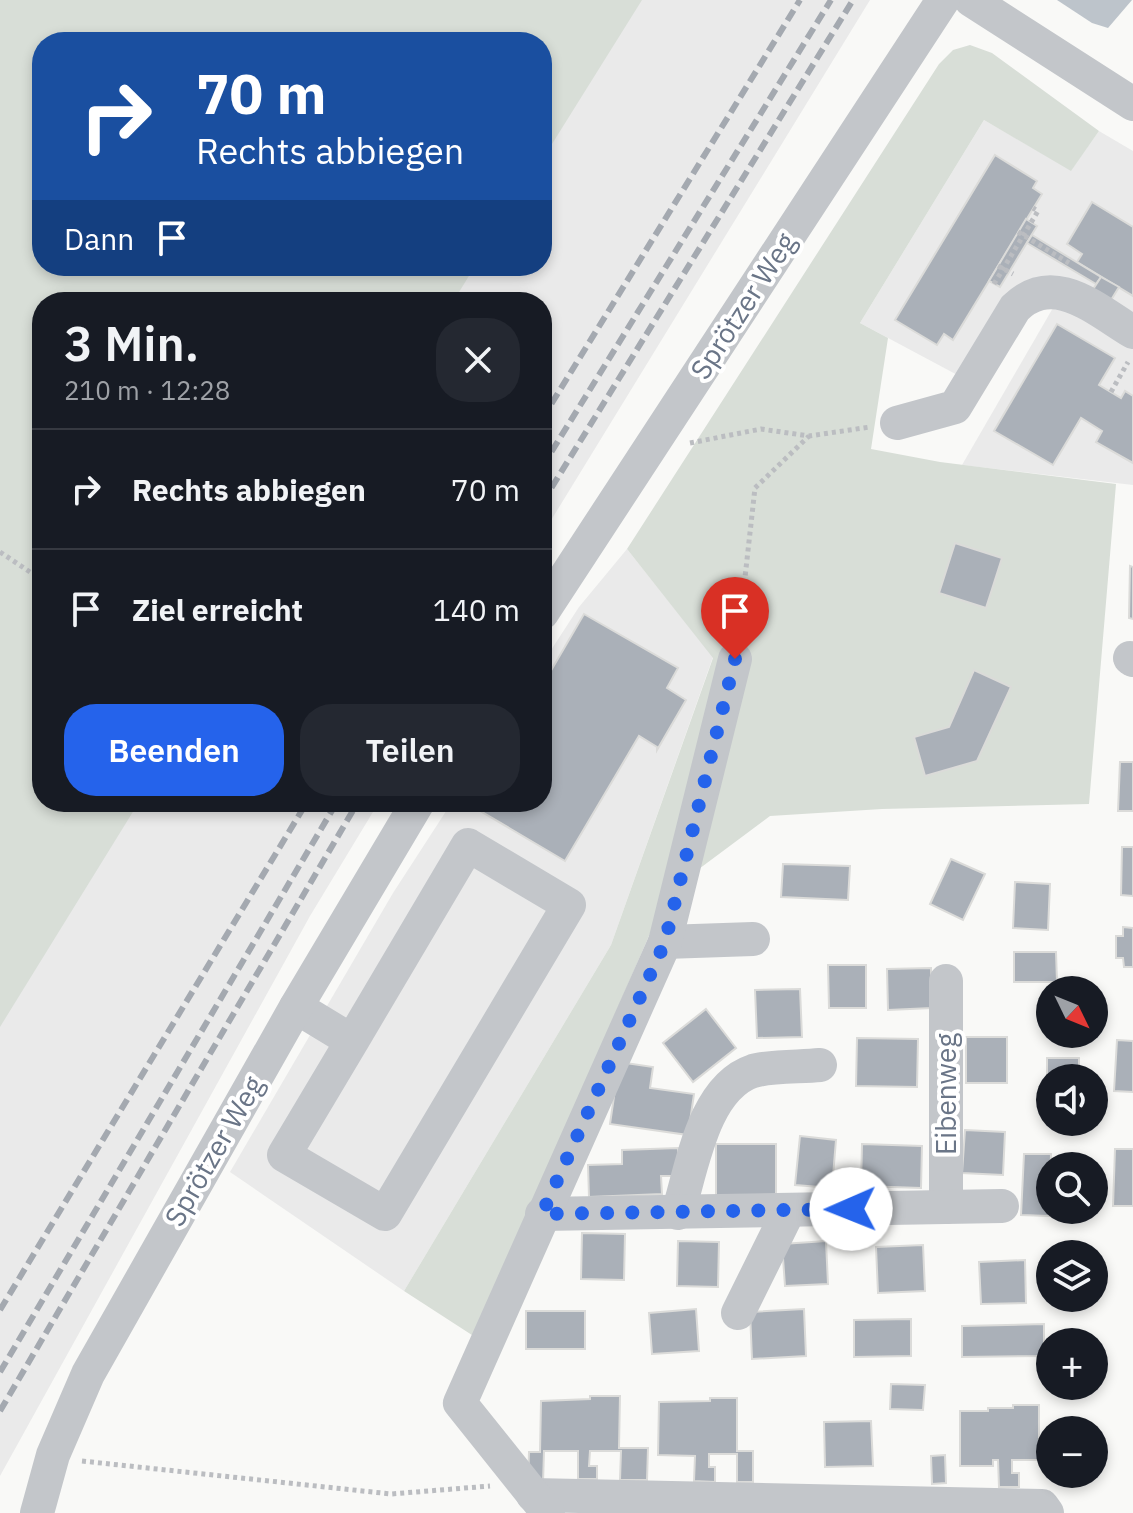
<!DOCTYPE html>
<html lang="de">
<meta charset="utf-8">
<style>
:root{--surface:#171b24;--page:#242831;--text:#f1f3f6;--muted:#9ea1a6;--line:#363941;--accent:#2563eb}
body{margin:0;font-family:"IBM Plex Sans",sans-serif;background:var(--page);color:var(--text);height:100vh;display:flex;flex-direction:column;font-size:30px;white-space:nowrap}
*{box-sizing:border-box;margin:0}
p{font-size:26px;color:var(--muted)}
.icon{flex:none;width:44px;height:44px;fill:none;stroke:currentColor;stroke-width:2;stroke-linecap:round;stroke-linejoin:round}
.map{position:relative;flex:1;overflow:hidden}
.sheet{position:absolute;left:32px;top:292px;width:520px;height:520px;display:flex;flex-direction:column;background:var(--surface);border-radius:32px;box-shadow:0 4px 12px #0003}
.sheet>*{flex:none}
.hud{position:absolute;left:32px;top:32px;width:520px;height:244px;border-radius:32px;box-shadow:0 4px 12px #0003;background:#1a4fa0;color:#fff;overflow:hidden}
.needle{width:52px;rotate:133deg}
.controls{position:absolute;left:1036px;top:976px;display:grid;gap:16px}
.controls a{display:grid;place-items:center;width:72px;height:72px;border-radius:50%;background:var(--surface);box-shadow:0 4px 12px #0003;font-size:40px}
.pin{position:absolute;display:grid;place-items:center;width:68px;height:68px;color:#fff;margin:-82px -34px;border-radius:50% 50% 50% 0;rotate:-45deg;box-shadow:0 0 8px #0007}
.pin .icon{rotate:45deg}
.me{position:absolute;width:88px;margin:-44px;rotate:269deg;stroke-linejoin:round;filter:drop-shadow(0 0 6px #0008)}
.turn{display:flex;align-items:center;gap:28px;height:168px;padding:0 32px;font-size:36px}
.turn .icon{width:104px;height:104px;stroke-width:2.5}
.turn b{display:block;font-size:56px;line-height:68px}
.then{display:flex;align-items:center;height:76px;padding:0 32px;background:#0003;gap:16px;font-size:30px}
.round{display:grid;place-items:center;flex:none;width:84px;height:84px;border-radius:32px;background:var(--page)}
.head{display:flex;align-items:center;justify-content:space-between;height:136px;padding:0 32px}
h1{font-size:48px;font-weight:600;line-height:60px}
.button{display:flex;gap:16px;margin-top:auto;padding:16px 32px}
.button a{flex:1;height:92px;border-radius:32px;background:var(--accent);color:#fff;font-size:32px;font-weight:600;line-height:92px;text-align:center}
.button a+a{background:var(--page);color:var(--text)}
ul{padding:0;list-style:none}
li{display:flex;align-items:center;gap:24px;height:120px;padding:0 32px;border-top:2px solid var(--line)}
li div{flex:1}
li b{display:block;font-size:30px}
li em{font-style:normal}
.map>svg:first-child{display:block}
.built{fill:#eaeaea}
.green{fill:#d8ded7}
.water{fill:#bdc4cb}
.building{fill:#aab0b8;stroke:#dbdbd9;stroke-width:2}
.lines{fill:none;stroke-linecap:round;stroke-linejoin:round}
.path{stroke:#bbbdc1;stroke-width:5;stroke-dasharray:4 4;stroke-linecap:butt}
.minor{stroke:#c3c6ca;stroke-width:34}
.rail{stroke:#a4a9b0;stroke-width:6;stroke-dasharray:12 6;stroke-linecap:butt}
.route{stroke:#2563eb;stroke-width:14;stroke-dasharray:0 25.2}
.labels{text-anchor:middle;stroke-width:8;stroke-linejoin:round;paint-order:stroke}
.street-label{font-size:28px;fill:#6a7587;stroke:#fff}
</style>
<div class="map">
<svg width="1133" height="1513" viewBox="0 0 1133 1513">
<rect width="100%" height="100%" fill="#f9f9f7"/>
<!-- built -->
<g class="built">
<path d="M513,0H870L542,535V302H333L354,266H542V42Z"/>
<path d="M984,120L1071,170L1099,131L1133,151V317L1063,279L963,378L860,323Z"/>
<path d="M1057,301L1133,340V485L962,465Z"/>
<path d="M627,549L713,657L611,945L404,1291L230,1172L393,893L452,802H542V664L579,607Z"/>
<path d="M42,802H379L310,916L0,1476V821Z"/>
</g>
<!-- green -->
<g class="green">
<path d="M0,0H642L542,160V42H42V266H475L453,302H42V802H139L0,1027Z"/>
<path d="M970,45L992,53L1099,131L1071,171L984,120L860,323L888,338L871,449L940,462L1116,484L1089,804L882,809L770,816L668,892L475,1337L404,1291L611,945L713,658L627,549L939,64L953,50Z"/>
</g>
<!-- water -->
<path class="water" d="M1057,0H1132L1108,28L1092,23Z"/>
<!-- building -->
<g class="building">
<path d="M995,155L1037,181L1033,188L1042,194L953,340L944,334L937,345L895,320Z"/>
<path d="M1092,202L1133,227V296L1077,262L1082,254L1067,244Z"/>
<path d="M1026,219L1037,226L1000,287L989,281Z"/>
<path d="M1032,235L1101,277L1096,284L1027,243Z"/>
<path d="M1101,277L1119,287L1108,305L1090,294Z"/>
<path d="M1057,324L1115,358L1099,385L1121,398L1125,391L1133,396V463L1096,442L1102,431L1081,418L1053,465L994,431Z"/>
<path d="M955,543L1002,558L986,608L939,593Z"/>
<path d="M1130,566L1133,567V619L1129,618Z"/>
<path d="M584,614L678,668L667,688L686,700L657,750V747L639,736L565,861L472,806L474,802H542V686Z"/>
<path d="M974,670L1011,687L977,761L925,776L914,737L949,727Z"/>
<path d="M1120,762H1133V811H1118Z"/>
<path d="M1122,847H1133V896L1121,895Z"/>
<path d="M951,859L985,874L963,920L930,904Z"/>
<path d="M783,864L850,866L848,900L781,897Z"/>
<path d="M1015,882L1050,884L1048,930L1013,928Z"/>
<path d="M1123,927L1133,928V967H1124L1123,958H1116V936H1123Z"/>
<path d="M1014,952H1056L1057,982H1014Z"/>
<path d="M828,965H866V1008H829Z"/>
<path d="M931,968L932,1008L888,1010L887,969Z"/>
<path d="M800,989L802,1037L757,1038L755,990Z"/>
<path d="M706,1009L736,1048L693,1082L663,1043Z"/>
<rect x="966" y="1037" width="41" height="46"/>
<path d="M857,1038L918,1039L917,1087L856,1086Z"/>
<path d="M1117,1040L1133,1041V1092L1114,1091Z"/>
<path d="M1047,1058H1079V1078H1050V1100H1047Z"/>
<path d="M619,1062L653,1067L650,1088L694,1094L688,1135L610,1124Z"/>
<path d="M965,1130L1005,1132L1003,1175L962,1173Z"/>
<path d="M800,1136L836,1140L832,1188L795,1185Z"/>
<rect x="716" y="1144" width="60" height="53"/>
<path d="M862,1144L922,1146L921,1188L861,1186Z"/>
<path d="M678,1148L679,1176H661L662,1194L589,1197L588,1165L622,1164V1150Z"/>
<path d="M1115,1149H1133V1206H1113Z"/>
<path d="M1024,1154H1051L1049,1216L1021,1215Z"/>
<path d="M582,1233L625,1234L624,1280L581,1279Z"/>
<path d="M678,1241L719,1242L718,1287L677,1286Z"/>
<path d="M826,1241L828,1284L785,1286L782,1244Z"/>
<path d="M923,1245L925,1291L878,1293L876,1247Z"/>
<path d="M1025,1260L1026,1303L981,1304L979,1262Z"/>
<path d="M696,1309L699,1351L652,1354L649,1313Z"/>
<path d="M804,1309L806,1356L752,1359L750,1312Z"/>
<rect x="526" y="1311" width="59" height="38"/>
<path d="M911,1319V1356L854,1357V1320Z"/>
<path d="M1044,1324V1356L962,1357V1326Z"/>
<path d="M891,1384L925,1385L923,1410L890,1409Z"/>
<path d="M590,1396H620L619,1448H648L647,1480H620L621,1451H590L589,1466H597V1479H578V1451H544L543,1483H528L529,1452H540L541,1401L590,1399Z"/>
<path d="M710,1398H737V1451H753V1482H737V1454H709V1467H715V1482L694,1481L695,1456L658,1455L659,1402L710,1401Z"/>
<path d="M1013,1405H1039V1460H1012V1473H1019V1487H999L998,1460H993V1466H960V1411H988V1408H1013Z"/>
<path d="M871,1421L873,1466L825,1467L824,1422Z"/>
<path d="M945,1455L946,1483L932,1484L931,1456Z"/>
</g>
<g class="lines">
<!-- path -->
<g class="path">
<path d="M1018,232L1069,263"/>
<path d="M998,266L1013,274"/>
<path d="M994,284L1038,211L1033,208"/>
<path d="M1111,392L1128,362"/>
<path d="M690,443L761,429L809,436L870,427"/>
<path d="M0,552L42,580"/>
<path d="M739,631L755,488L809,436"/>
<path d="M82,1461L391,1494L490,1486"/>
</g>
<!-- minor -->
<g class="minor">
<path d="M971,0L1133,104"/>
<path d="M897,423L955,407L1015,308C1054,270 1096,310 1133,332"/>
<path d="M542,613L943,0"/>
<path d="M1130,658L1133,660"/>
<path d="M665,942L753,939"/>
<path d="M296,1007L352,1041L468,845L569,905L385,1214L284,1155L352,1041"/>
<path d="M946,1207V981"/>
<path d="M678,1213C692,1168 703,1088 753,1071C771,1066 801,1067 820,1065"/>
<path d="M542,1214L1002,1206"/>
<path d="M738,1313L789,1210"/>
<path d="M533,1495L1042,1506L1047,1513"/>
<path d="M37,1513L53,1455L88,1374L296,1007L418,802"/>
<path d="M548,1513L460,1403L665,942L735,659"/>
</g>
<!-- rail -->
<g class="rail">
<path d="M542,419L800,0"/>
<path d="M542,467L831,0"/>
<path d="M542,503L853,0"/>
<path d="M0,1310L307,802"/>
<path d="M0,1372L337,802"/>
<path d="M0,1411L358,802"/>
</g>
</g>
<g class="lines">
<!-- route -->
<path class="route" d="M735,659L665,942L542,1214L851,1209"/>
</g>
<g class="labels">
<!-- street labels -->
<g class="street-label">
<text transform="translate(743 306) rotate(-57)" y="10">Sprötzer Weg</text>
<text transform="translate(946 1094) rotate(-90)" y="10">Eibenweg</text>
<text transform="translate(214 1151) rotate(-60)" y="10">Sprötzer Weg</text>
</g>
</g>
</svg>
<div class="controls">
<a><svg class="needle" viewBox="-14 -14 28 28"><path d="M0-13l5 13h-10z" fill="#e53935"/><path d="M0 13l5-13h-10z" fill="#9ea1a6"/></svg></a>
<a><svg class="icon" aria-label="sound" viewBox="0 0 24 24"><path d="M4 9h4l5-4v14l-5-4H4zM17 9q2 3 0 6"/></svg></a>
<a><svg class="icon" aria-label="search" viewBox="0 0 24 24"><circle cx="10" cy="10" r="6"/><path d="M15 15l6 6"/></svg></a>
<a><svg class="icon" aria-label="layers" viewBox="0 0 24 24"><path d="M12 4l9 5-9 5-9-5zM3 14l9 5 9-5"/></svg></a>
<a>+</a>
<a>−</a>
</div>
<div class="pin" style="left:735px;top:659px;background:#d93025"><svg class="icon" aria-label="arrive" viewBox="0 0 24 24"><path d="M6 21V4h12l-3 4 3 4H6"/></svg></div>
<svg class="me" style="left:851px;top:1209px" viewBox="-20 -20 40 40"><circle r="19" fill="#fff"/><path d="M0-13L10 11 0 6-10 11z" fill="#2563eb"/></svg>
<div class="hud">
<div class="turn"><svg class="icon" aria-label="right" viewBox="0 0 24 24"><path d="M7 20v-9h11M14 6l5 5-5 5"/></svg><div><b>70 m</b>Rechts abbiegen</div></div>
<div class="then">Dann<svg class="icon" aria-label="arrive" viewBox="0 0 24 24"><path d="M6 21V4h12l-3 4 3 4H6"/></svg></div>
</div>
<section class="sheet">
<div class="head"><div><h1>3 Min.</h1><p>210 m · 12:28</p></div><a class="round"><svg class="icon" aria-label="close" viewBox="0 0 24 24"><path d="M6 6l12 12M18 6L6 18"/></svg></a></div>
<ul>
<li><svg class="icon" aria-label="right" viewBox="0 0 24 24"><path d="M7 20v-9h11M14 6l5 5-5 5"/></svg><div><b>Rechts abbiegen</b></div><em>70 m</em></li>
<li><svg class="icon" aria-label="arrive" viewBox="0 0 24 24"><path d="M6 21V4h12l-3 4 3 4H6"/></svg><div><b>Ziel erreicht</b></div><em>140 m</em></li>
</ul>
<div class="button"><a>Beenden</a><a>Teilen</a></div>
</section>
</div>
